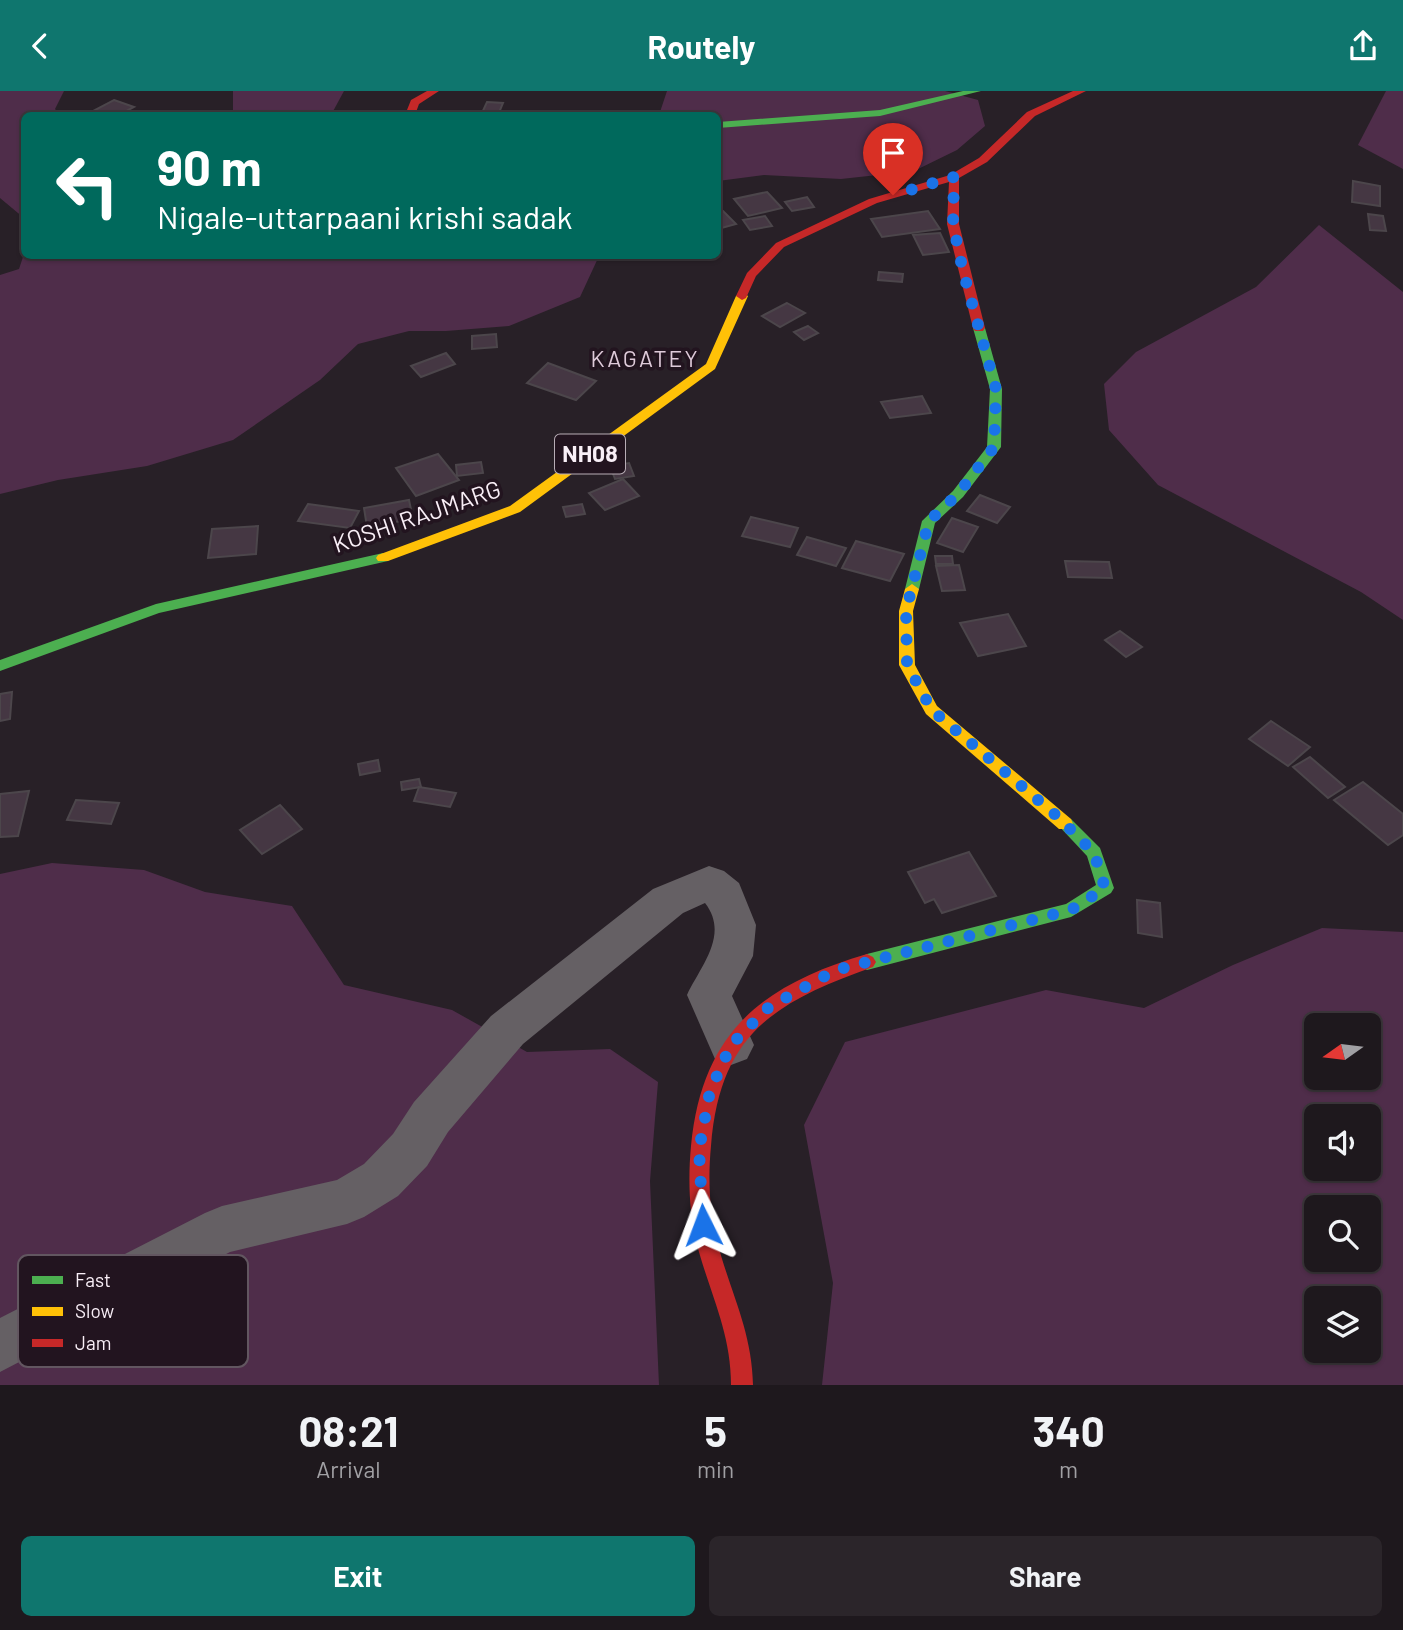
<!DOCTYPE html>
<style>
:root{--surface:#1e181d;--page:#2b252a;--text:#f1f3f6;--muted:#a1a0a4;--line:#3c373b;--accent:#0f766e}
body{margin:0;font-family:Barlow,sans-serif;background:var(--page);color:var(--text);height:100vh;display:flex;flex-direction:column;font-size:26px;white-space:nowrap}
*{box-sizing:border-box;margin:0}
p{font-size:23px;color:var(--muted)}
.icon{flex:none;width:38px;height:38px;fill:none;stroke:currentColor;stroke-width:2;stroke-linecap:round;stroke-linejoin:round}
.map{position:relative;height:1294px;overflow:hidden}
.panel{display:flex;flex-direction:column;background:var(--surface);flex:1}
.panel>*{flex:none}
.banner{position:absolute;left:21px;top:21px;width:700px;height:147px;border-radius:10px;box-shadow:0 2px 5px #0004,0 0 0 2px var(--line);background:#00695c;color:#fff;overflow:hidden}
.needle{width:46px;rotate:256deg}
.fabs{position:absolute;left:1304px;top:922px;display:grid;gap:14px}
.fabs a{display:grid;place-items:center;width:77px;height:77px;border-radius:10px;background:var(--surface);box-shadow:0 2px 5px #0004,0 0 0 2px var(--line);font-size:35px}
.pin{position:absolute;display:grid;place-items:center;width:60px;height:60px;color:#fff;margin:-72px -30px;border-radius:50% 50% 50% 0;rotate:-45deg;box-shadow:0 0 7px #0007}
.pin .icon{rotate:45deg}
.me{position:absolute;width:77px;margin:-38px;rotate:357deg;stroke-linejoin:round;filter:drop-shadow(0 0 5px #0008)}
.turn{display:flex;align-items:center;gap:24px;height:147px;padding:0 21px;font-size:32px}
.turn .icon{width:91px;height:91px;stroke-width:2.5}
.turn b{display:block;font-size:49px;line-height:60px}
.eta{display:flex;justify-content:space-evenly;align-items:center;height:119px;text-align:center}
.eta b{font-size:42px;font-weight:700;line-height:49px}
.action{display:flex;gap:14px;margin-top:auto;padding:14px 21px}
.action a{flex:1;height:80px;border-radius:10px;background:var(--accent);color:#fff;font-size:28px;font-weight:700;line-height:80px;text-align:center}
.action a+a{background:var(--page);color:var(--text)}
header{display:flex;justify-content:space-between;align-items:center;height:91px;padding:0 21px;background:var(--accent);color:#fff;font-size:32px;font-weight:700}
.map>svg:first-child{display:block}
.green{fill:#4f2d4a;fill-rule:evenodd}
.building{fill:#453743;stroke:#4c464b;stroke-width:2}
.lines{fill:none;stroke-linecap:round;stroke-linejoin:round}
.street{fill:#656064;fill-rule:evenodd}
.fast{fill:#4caf50;fill-rule:evenodd}
.slow{fill:#ffc107;fill-rule:evenodd}
.jam{fill:#c62828;fill-rule:evenodd}
.route{stroke:#1a73e8;stroke-width:12;stroke-dasharray:0 21.6}
.labels{text-anchor:middle;stroke-width:7;stroke-linejoin:round;paint-order:stroke}
.far-quarter-label{font-size:23px;letter-spacing:2px;fill:#decad9;stroke:#22141f}
.shield{fill:#22141f;stroke:#b8adb6;stroke-width:2}
.shield-label{font-size:23px;font-weight:bold;fill:#f9eff7}
.street-label{font-size:24px;fill:#f9eff7;stroke:#22141f}
.key{fill:#22141f;stroke:#625660;stroke-width:2}
.key-label{font-size:19px;fill:#f9eff7}
</style>
<header><svg class="icon" aria-label="back" viewBox="0 0 24 24"><path d="M15 5l-7 7 7 7"/></svg>Routely<svg class="icon" aria-label="share" viewBox="0 0 24 24"><path d="M12 15V3M7 8l5-5 5 5M5 13v7h14v-7"/></svg></header>
<div class="map">
<svg width="1403" height="1294" viewBox="0 0 1403 1294">
<rect width="100%" height="100%" fill="#282027"/>
<!-- green -->
<g class="green">
<path d="M0,0H64L55,18L60,24H24V127L0,107Z"/>
<path d="M233,0H344L331,24H233Z"/>
<path d="M667,0H945L978,9L985,35L957,59L914,80L841,88L764,84L718,90V24H659Z"/>
<path d="M1386,0H1403V78L1358,54Z"/>
<path d="M1319,134L1403,201V529L1361,501L1158,394L1109,339L1104,293L1136,261L1256,196Z"/>
<path d="M24,163V164L599,165L580,206L509,235L446,240H409L358,253L320,289L233,349L147,375L58,389L0,403V184L19,178Z"/>
<path d="M52,772L144,779L205,801L292,815L344,894L452,919L527,961L610,958L658,991L650,1090L659,1294H0V783Z"/>
<path d="M1322,837L1403,841V1294H822L833,1192L804,1034L845,951L1046,899L1144,917L1233,874ZM1368,934V987H1316V934ZM1316,1026H1368V1078H1316ZM1368,1116V1169H1316V1116ZM1316,1208H1368V1260H1316Z"/>
</g>
<!-- building -->
<g class="building">
<path d="M114,9L134,16L119,24H105L93,20Z"/>
<path d="M487,11L503,12L498,24H481Z"/>
<path d="M1353,90L1380,95V115L1352,111Z"/>
<path d="M767,101L782,117L748,125L734,108Z"/>
<path d="M807,106L814,116L792,120L785,111Z"/>
<path d="M723,120L736,133L718,138V121Z"/>
<path d="M928,120L940,138L882,146L871,128Z"/>
<path d="M1368,123L1383,125L1386,140L1370,139Z"/>
<path d="M765,125L772,135L750,139L743,129Z"/>
<path d="M940,142L949,161L923,164L913,144Z"/>
<path d="M879,181L903,183L902,191L878,189Z"/>
<path d="M787,212L805,222L780,236L762,225Z"/>
<path d="M808,235L818,242L804,249L794,241Z"/>
<path d="M496,243L497,256L472,258V245Z"/>
<path d="M446,262L455,273L421,286L411,275Z"/>
<path d="M548,272L596,290L576,309L527,292Z"/>
<path d="M922,305L931,322L890,327L881,311Z"/>
<path d="M438,363L459,389L416,405L396,377Z"/>
<path d="M481,371L483,382L457,385L456,374Z"/>
<path d="M629,372L634,385L615,388L610,375Z"/>
<path d="M623,388L639,405L605,419L589,402Z"/>
<path d="M980,404L1010,416L997,432L967,420Z"/>
<path d="M409,409L413,428L367,436L364,417Z"/>
<path d="M308,413L359,420L350,437L298,430Z"/>
<path d="M582,413L585,423L566,426L563,416Z"/>
<path d="M751,426L798,437L790,456L742,445Z"/>
<path d="M952,427L978,436L963,461L937,452Z"/>
<path d="M258,435L256,463L208,467L212,438Z"/>
<path d="M807,446L846,457L836,475L797,464Z"/>
<path d="M856,450L904,463L890,490L842,477Z"/>
<path d="M935,465H952L953,473H936Z"/>
<path d="M1065,470L1109,471L1112,487L1068,486Z"/>
<path d="M959,474L965,499L942,500L936,475Z"/>
<path d="M1008,523L1026,555L978,565L960,532Z"/>
<path d="M1120,540L1142,556L1126,566L1105,549Z"/>
<path d="M12,601L10,628L0,630V603Z"/>
<path d="M1271,630L1310,656L1288,675L1249,648Z"/>
<path d="M1310,666L1345,696L1328,707L1293,676Z"/>
<path d="M378,669L380,680L360,684L358,673Z"/>
<path d="M419,688L421,696L402,699L401,691Z"/>
<path d="M1363,691L1403,723V744L1388,754L1334,709Z"/>
<path d="M419,696L456,702L450,716L414,710Z"/>
<path d="M29,700L18,745L0,746V703Z"/>
<path d="M76,709L119,712L111,733L67,729Z"/>
<path d="M280,714L302,738L262,763L240,739Z"/>
<path d="M969,761L996,805L942,822L934,808L925,812L908,781Z"/>
<path d="M1137,809L1160,812L1162,846L1138,842Z"/>
</g>
<g class="lines">
<!-- street -->
<path class="street" d="M709,775L724,780L739,792L756,834L753,865L732,905L754,954L747,968L731,974L715,968L687,904C700,876 730,844 705,812L683,822L523,953L448,1041L427,1075L398,1105L364,1126L347,1133L230,1161L0,1281V1227L205,1122L222,1115L337,1089L364,1073L393,1043L414,1011L491,925L653,798Z"/>
<!-- fast -->
<g class="fast">
<path d="M963,0H981L880,25L718,37V31L880,19Z"/>
<path d="M979,233L985,237L1002,298L1001,356L963,406L935,432L919,498L912,503L905,498L922,430L953,400L987,356L990,298L973,237Z"/>
<path d="M383,462L390,467L388,470L159,522L0,580V569L156,513Z"/>
<path d="M1065,726L1071,728L1100,757L1114,797L1111,802L1071,826L867,879L861,876L858,871L861,866L867,863L1066,813L1096,794L1087,765L1057,733L1059,728Z"/>
</g>
<!-- slow -->
<g class="slow">
<path d="M742,201L748,205L715,278L520,421L388,470H378L376,467L378,464L510,415L706,273L736,205Z"/>
<path d="M912,493L919,498L913,520L915,574L937,615L1071,728L1073,733L1071,738H1059L926,623L899,574V520L905,498Z"/>
</g>
<!-- jam -->
<g class="jam">
<path d="M427,0H439L419,13L415,24H405L411,9Z"/>
<path d="M1073,0H1086L1035,25L987,71L959,87V133L985,237L983,240H975L973,237L947,133L949,91L877,112L784,156L756,185L746,207L742,209L736,205L747,182L776,152L869,108L950,84L979,67L1027,21Z"/>
<path d="M867,863L873,866L876,871L873,876C775,911 720,942 711,1055C708,1086 709,1119 717,1150C730,1201 752,1239 753,1294H731C731,1240 709,1201 696,1150C689,1120 688,1087 691,1055C702,941 762,894 867,863Z"/>
</g>
</g>
<g class="lines">
<!-- route -->
<path class="route" d="M703,1134L699,1059L710,1000L731,954L769,916L836,879L1071,819L1105,797L1094,762L1058,726L932,619L907,574L906,520L929,430L958,403L994,356L996,298L963,180L953,133L954,86L893,104"/>
</g>
<g class="labels">
<!-- far-quarter labels -->
<g class="far-quarter-label">
<text x="645" y="276">KAGATEY</text>
</g>
<!-- shield labels -->
<rect class="shield" x="555" y="343.5" width="70" height="39" rx="5"/>
<g class="shield-label">
<text x="590" y="371">NH08</text>
</g>
<!-- street labels -->
<g class="street-label">
<text transform="translate(417 426) rotate(-19)" y="8">KOSHI RAJMARG</text>
</g>
</g>
<!-- legend -->
<rect x="18" y="1164" width="230" height="112" rx="10" class="key"/>
<rect x="32" y="1185" width="31" height="8" fill="#4caf50"/>
<rect x="32" y="1216" width="31" height="9" fill="#ffc107"/>
<rect x="32" y="1248" width="31" height="8" fill="#c62828"/>
<g class="key-label">
<text x="75" y="1196">Fast</text>
<text x="75" y="1227">Slow</text>
<text x="75" y="1259">Jam</text>
</g>
</svg>
<div class="fabs">
<a><svg class="needle" viewBox="-14 -14 28 28"><path d="M0-13l5 13h-10z" fill="#e53935"/><path d="M0 13l5-13h-10z" fill="#a1a0a4"/></svg></a>
<a><svg class="icon" aria-label="sound" viewBox="0 0 24 24"><path d="M4 9h4l5-4v14l-5-4H4zM17 9q2 3 0 6"/></svg></a>
<a><svg class="icon" aria-label="search" viewBox="0 0 24 24"><circle cx="10" cy="10" r="6"/><path d="M15 15l6 6"/></svg></a>
<a><svg class="icon" aria-label="layers" viewBox="0 0 24 24"><path d="M12 4l9 5-9 5-9-5zM3 14l9 5 9-5"/></svg></a>
</div>
<div class="pin" style="left:893px;top:104px;background:#d93025"><svg class="icon" aria-label="arrive" viewBox="0 0 24 24"><path d="M6 21V4h12l-3 4 3 4H6"/></svg></div>
<svg class="me" style="left:703px;top:1134px" viewBox="-20 -20 40 40"><path d="M0-17L14 15 0 8-14 15z" fill="#1a73e8" stroke="#fff" stroke-width="4"/></svg>
<div class="banner">
<div class="turn"><svg class="icon" aria-label="left" viewBox="0 0 24 24"><path d="M17 20v-9H6M10 6l-5 5 5 5"/></svg><div><b>90 m</b>Nigale-uttarpaani krishi sadak</div></div>
</div>
</div>
<section class="panel">
<div class="eta">
<div><b>08:21</b><p>Arrival</p></div>
<div><b>5</b><p>min</p></div>
<div><b>340</b><p>m</p></div>
</div>
<div class="action"><a>Exit</a><a>Share</a></div>
</section>
